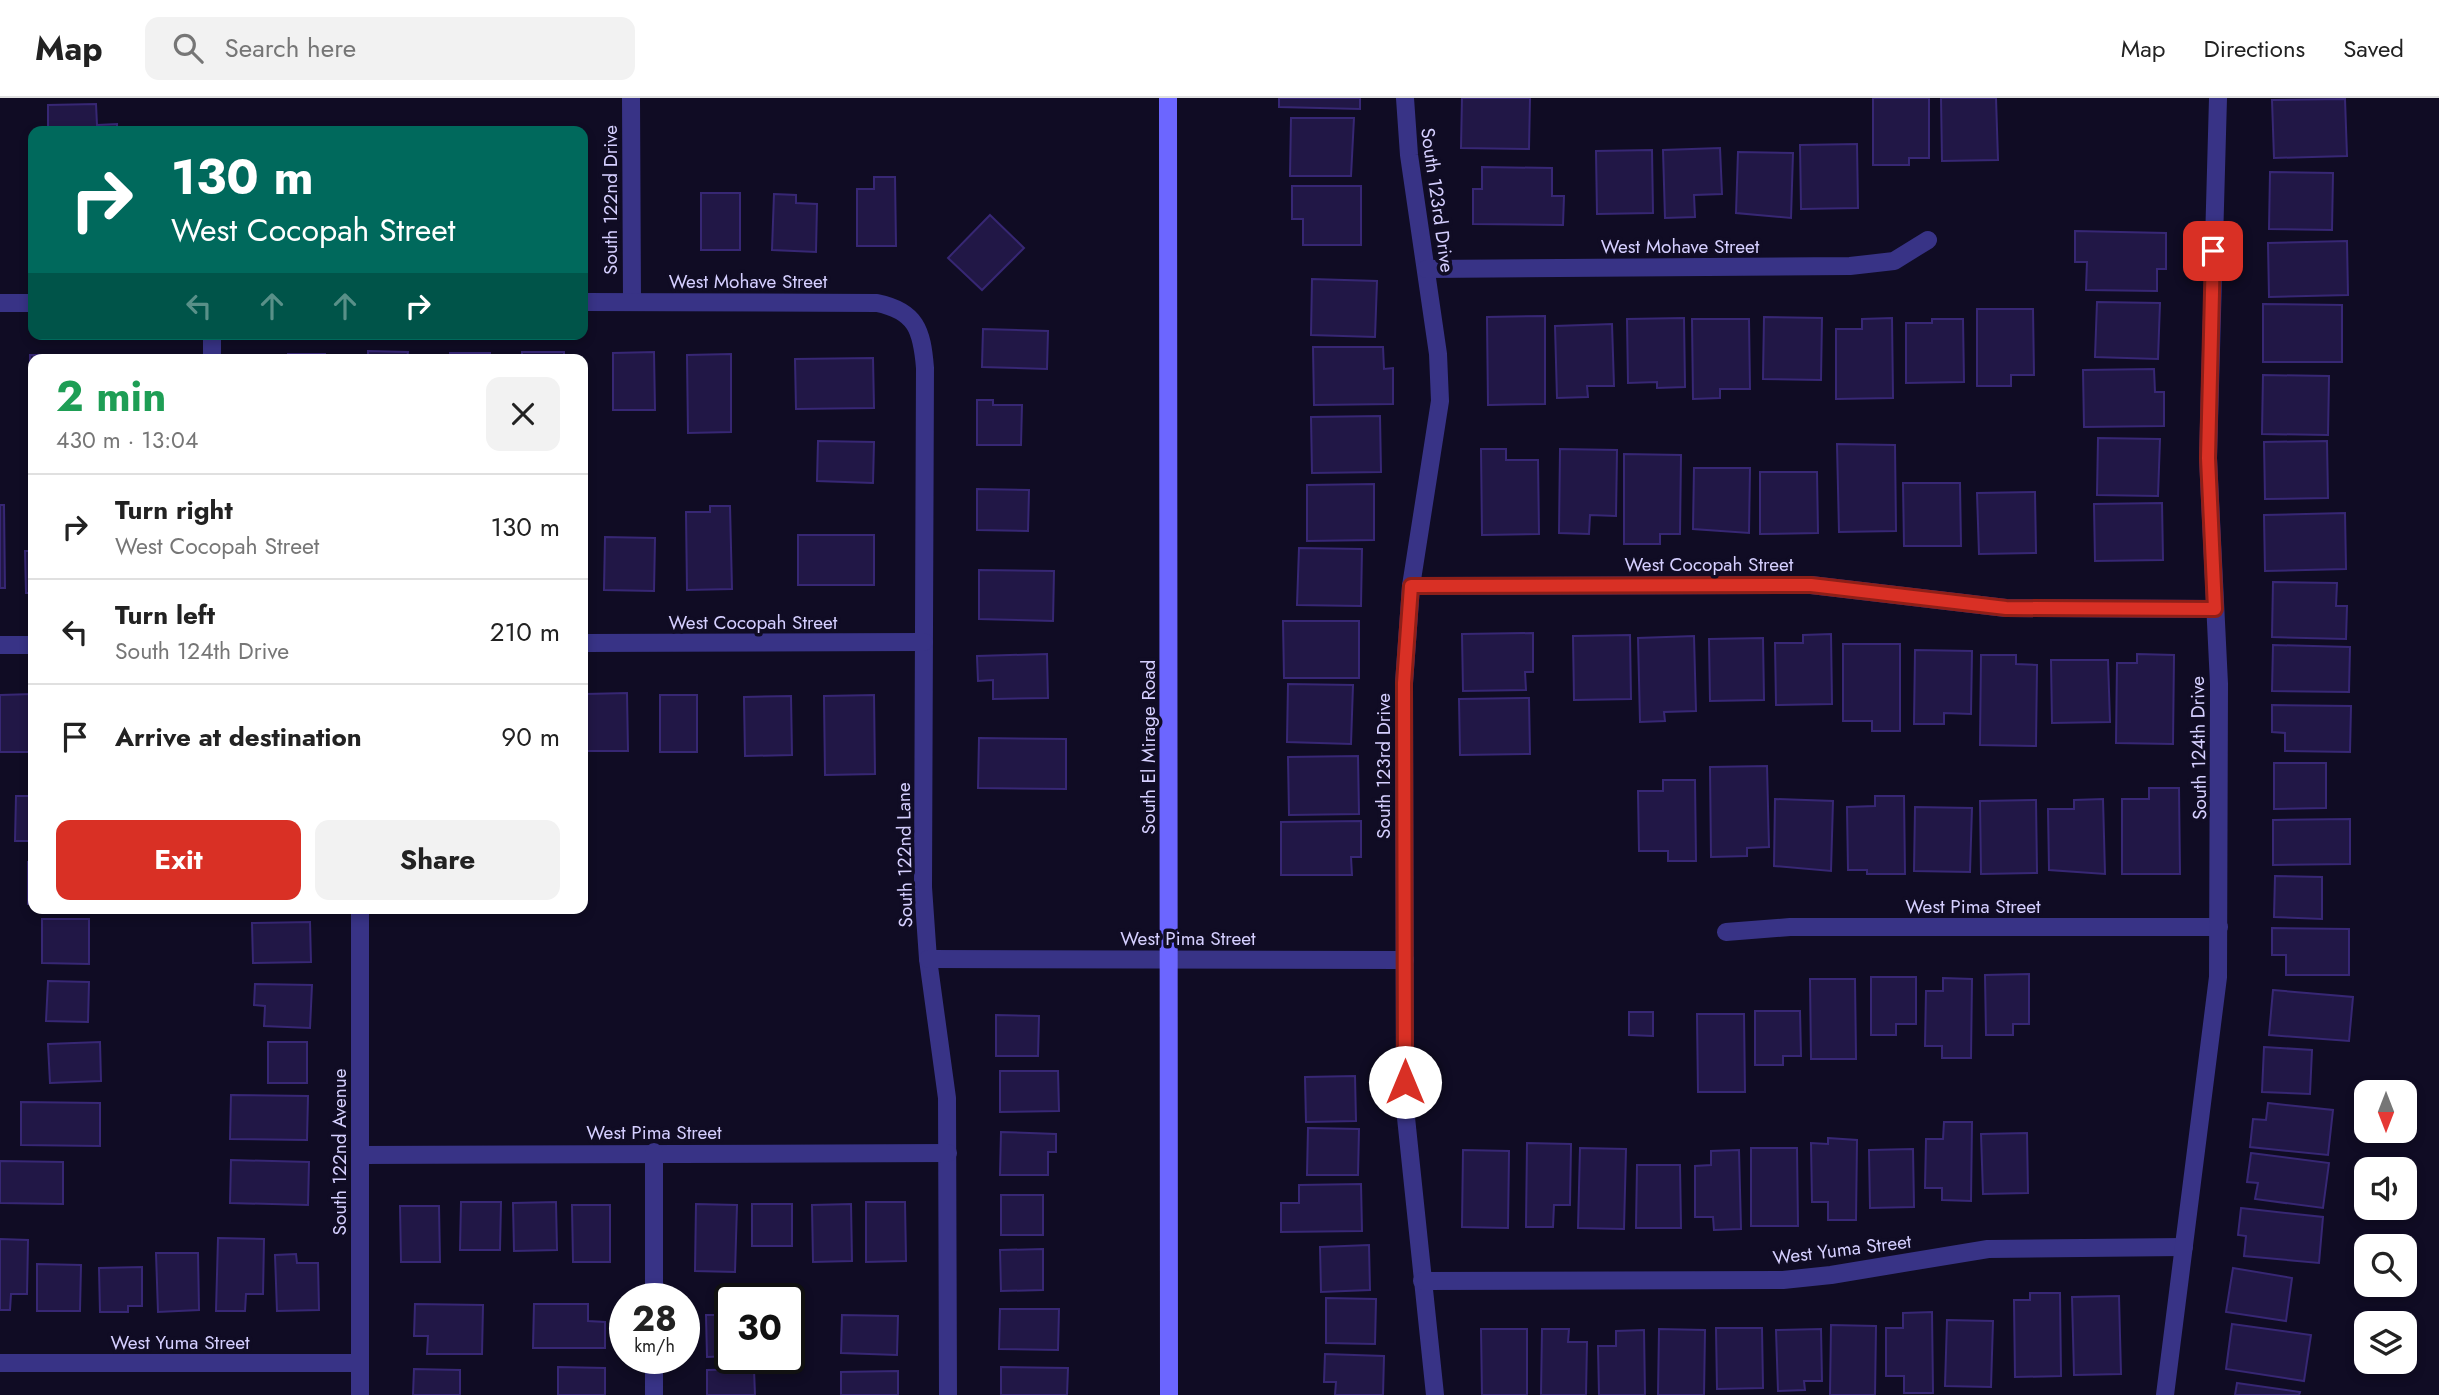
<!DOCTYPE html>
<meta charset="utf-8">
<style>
:root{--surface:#fff;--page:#f2f2f2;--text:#222;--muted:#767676;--line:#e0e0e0;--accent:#d93025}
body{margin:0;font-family:Jost,sans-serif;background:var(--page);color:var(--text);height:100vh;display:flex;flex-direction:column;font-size:26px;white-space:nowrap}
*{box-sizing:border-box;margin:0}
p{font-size:23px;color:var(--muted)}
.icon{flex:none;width:38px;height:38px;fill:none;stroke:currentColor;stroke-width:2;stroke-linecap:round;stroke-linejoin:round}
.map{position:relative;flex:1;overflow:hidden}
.side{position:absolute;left:28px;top:256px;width:560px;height:560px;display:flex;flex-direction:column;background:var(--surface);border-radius:14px;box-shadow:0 4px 10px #0003}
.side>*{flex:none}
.top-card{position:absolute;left:28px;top:28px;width:560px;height:214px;border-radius:14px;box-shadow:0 4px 10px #0003;background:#00695c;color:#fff;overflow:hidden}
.needle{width:46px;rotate:180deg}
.tools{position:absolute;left:2354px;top:982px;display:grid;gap:14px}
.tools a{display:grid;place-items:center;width:63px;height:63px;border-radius:14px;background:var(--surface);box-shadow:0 4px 10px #0003;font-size:35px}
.speed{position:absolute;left:609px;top:1185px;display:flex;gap:14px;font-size:35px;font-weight:700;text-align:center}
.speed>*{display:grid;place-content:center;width:91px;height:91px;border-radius:50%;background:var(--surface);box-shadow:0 4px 10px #0003;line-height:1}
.speed small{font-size:18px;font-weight:400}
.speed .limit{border:4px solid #111;border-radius:10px;background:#fff;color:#111}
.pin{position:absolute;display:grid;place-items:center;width:60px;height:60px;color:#fff;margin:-30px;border-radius:14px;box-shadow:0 4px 10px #0006}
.me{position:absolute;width:77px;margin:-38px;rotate:0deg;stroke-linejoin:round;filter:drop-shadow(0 0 5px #0008)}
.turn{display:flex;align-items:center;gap:24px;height:147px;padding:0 28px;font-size:32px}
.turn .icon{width:91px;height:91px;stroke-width:2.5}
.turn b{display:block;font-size:49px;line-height:60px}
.lanes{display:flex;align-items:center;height:66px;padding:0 28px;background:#0003;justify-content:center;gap:35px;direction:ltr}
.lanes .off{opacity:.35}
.round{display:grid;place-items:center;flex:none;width:74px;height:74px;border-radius:14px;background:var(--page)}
.headline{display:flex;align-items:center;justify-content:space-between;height:119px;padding:0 28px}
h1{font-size:42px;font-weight:700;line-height:52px;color:#1e9e55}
.cta{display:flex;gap:14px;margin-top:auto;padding:14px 28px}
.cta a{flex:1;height:80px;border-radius:14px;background:var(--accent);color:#fff;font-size:28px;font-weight:700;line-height:80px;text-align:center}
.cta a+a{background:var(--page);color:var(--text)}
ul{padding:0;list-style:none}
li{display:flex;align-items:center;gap:21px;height:105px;padding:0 28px;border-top:2px solid var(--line)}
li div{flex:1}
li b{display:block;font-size:26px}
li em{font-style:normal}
header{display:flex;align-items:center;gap:42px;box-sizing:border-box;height:98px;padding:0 35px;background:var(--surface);border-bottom:2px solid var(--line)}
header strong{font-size:33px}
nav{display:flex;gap:38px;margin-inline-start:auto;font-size:24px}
.search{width:490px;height:63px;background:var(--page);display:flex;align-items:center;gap:18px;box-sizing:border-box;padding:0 24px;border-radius:14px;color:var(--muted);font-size:26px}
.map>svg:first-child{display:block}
.building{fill:#211746;stroke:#372774;stroke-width:2}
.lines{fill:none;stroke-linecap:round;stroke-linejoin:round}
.street{stroke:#383386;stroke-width:18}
.secondary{stroke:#6c66ff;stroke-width:18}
.route-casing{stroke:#8d1f18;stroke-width:18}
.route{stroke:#d93025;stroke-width:12}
.labels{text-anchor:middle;stroke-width:7;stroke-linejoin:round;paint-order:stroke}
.street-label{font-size:19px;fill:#d5cfff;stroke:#100c24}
</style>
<header>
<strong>Map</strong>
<div class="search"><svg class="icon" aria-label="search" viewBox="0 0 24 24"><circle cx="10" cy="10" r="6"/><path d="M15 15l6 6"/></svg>Search here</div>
<nav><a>Map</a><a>Directions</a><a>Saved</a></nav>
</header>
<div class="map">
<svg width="2439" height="1297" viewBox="0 0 2439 1297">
<rect width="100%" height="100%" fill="#100c24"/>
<!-- building -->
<g class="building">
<path d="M1279,0H1360V11L1279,9Z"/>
<path d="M1462,0H1530L1529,51L1461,50Z"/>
<path d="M1873,0H1929V60H1909V67H1873Z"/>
<path d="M1941,0H1996L1998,62L1942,63Z"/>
<path d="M2345,1L2347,58L2274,60L2272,2Z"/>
<path d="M96,6L97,27L117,26V33H48V7Z"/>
<path d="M1291,20H1354L1351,78H1290Z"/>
<path d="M1857,46L1858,110L1801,111L1800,47Z"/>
<path d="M1720,50L1722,96L1694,97L1695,119L1665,120L1663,52Z"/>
<path d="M1652,52L1653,115L1597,116L1596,53Z"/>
<path d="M1738,54L1793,55L1791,120L1736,115Z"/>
<path d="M1482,69L1552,70V98H1564L1563,127L1473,126V91H1482Z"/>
<path d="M2270,74L2333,75L2332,132L2269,131Z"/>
<path d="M874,79H895L896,148H857V91H874Z"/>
<path d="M1292,88H1361V147H1303V121H1292Z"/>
<rect x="701" y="95" width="39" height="57"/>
<path d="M774,96L796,97V105L817,106L816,154L772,152Z"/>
<path d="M990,117L1024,150L982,192L948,160Z"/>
<path d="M2075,133L2166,135V171H2157V193L2086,192L2087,164H2075Z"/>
<path d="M2347,143L2348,197L2269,199L2268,145Z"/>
<path d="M1312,181L1377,183L1375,239L1311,237Z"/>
<path d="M2097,204L2160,205L2158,261L2095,259Z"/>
<path d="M2263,206L2342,207V264H2263Z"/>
<path d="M1977,211H2033L2034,277H2011V288H1977Z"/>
<path d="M1545,218V306L1488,307L1487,219Z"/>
<path d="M1764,219L1822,220L1821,282L1763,281Z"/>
<path d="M1684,220L1685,289L1657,290V284L1628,285L1627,221Z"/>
<path d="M1892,220L1893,300L1836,301V231H1862V221Z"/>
<path d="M1692,221H1749L1750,291H1720V300L1693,301Z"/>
<path d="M1932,221H1963L1964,284L1906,285V225H1932Z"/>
<path d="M1612,226L1614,288H1587L1588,299L1557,300L1555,228Z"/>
<path d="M983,231L1048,233L1047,271L982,269Z"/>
<path d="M1313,249H1383L1384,271L1393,270V306L1314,307Z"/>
<path d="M368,253L408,254L407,261H368Z"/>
<rect x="522" y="254" width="42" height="7"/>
<path d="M654,254L655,312H613V255Z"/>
<rect x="450" y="255" width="40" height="6"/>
<rect x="288" y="256" width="37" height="5"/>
<path d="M731,256V334L688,335L687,257Z"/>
<path d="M30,257H73V261H33V344H30Z"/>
<rect x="106" y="257" width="50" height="4"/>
<path d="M873,260L874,310L796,311L795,261Z"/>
<path d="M2154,271L2155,294H2164V328L2084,329L2083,272Z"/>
<path d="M2263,277L2329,278L2328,337L2262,336Z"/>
<path d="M977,302H993V307H1022L1021,347H977Z"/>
<path d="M1380,318L1381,374L1312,375L1311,319Z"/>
<path d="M2098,340L2160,341L2158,398L2097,397Z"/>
<path d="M818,343L874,344L873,385L817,383Z"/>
<path d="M2327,343L2328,400L2265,401L2264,344Z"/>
<path d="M1837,346L1895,347L1896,433L1839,434Z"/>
<path d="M1481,351H1506V362H1538L1539,436L1482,437Z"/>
<path d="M1560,351L1617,352L1616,418L1590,417L1589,436L1559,435Z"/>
<path d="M1624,356L1681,357L1680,436H1660V446H1624Z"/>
<path d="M1694,370H1750L1749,435L1693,431Z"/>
<path d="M1760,374H1817L1818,435L1760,436Z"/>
<path d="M1903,385H1960L1961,448H1904Z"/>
<path d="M1374,386V442L1307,443V387Z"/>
<path d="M977,391L1029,392L1028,433L977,432Z"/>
<path d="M2035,394L2036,455L1979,456L1977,395Z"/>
<path d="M2162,405L2163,462L2095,463L2094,406Z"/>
<path d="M0,407H4L5,490H0Z"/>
<path d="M710,408H730L732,491L687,492L686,414H710Z"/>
<path d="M2345,415L2346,471L2265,473L2264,417Z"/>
<rect x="798" y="437" width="76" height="50"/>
<path d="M605,439L655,440L654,493L604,492Z"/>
<path d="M1299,450L1362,451L1361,508L1297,507Z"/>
<path d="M25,453H33V495H26Z"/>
<path d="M979,472L1054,473L1053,523L979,521Z"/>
<path d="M2273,484L2337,485L2336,508H2347L2346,541L2272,539Z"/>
<path d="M1283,523H1359V580H1284Z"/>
<path d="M1533,535V574H1525L1526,592L1463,593L1462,536Z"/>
<path d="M1831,536L1832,606L1776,607L1775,545H1803V537Z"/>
<path d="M1630,537L1631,601L1574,602L1573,538Z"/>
<path d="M1694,538L1696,613L1664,614L1665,623L1640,624L1638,540Z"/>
<path d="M1763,540L1764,602L1710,603L1709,541Z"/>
<path d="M1843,546H1900V633H1872V623H1843Z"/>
<path d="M2273,547L2350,549L2349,594L2272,593Z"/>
<path d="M1915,552L1972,553L1971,616L1944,615V626H1914Z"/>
<path d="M1047,556L1048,600L993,601V582L978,583L977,558Z"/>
<path d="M2137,556L2174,557L2173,646L2116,645L2117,565H2137Z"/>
<path d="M1981,557H2016V566L2037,567L2036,648L1980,647Z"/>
<path d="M2051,562H2108L2110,624L2052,625Z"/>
<path d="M1288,586L1353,587L1351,646L1287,644Z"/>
<path d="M627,595L628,653H586V596Z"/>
<path d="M33,596V654H0V597Z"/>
<rect x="660" y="597" width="37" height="57"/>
<path d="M874,597L875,676L825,677L824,598Z"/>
<path d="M791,598L792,657L745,658L744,599Z"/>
<path d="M1529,600L1530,656L1460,657L1459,601Z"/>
<path d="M2272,607L2351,608L2350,654L2285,653V635L2272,634Z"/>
<path d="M979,640L1066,641V691L978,690Z"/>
<path d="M1358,658L1359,716L1289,717L1288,659Z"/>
<path d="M2274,665H2326V710L2274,711Z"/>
<path d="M1767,668L1769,749L1747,750V758L1711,759L1710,669Z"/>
<path d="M1663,682H1695L1696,763H1668V753H1639L1638,693H1663Z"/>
<path d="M2149,690H2179L2180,776H2122V701H2149Z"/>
<path d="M16,698H33V743H15Z"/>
<path d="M1875,698H1904L1905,776H1867V772H1848L1847,709L1875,708Z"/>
<path d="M1775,701L1833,703L1831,773L1774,768Z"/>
<path d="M2103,701L2105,776L2049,772L2048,711H2074V702Z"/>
<path d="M2036,702L2037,775L1981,776L1980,703Z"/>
<path d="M1915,709L1972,710L1970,774L1914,773Z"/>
<path d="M2350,721V766L2273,767V722Z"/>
<path d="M1361,723V759H1351L1352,777H1281V724Z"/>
<path d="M28,764H33V807L28,806Z"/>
<path d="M2275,778L2322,779V821L2274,819Z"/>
<path d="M42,821H89V866L42,865Z"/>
<path d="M310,824L311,864L253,865L252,825Z"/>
<path d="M2272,830L2349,831V877H2286V857H2272Z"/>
<path d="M2029,876V926H2013V937H1986L1985,877Z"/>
<path d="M1871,879H1916V926H1896V937H1871Z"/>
<path d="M1943,880L1972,881L1971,960H1942V948H1925L1926,893H1943Z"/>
<path d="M1810,881H1855L1856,961H1811Z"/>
<path d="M48,883L89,884L88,924L46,923Z"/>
<path d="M255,886L312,887L310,930L264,928L265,908L254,907Z"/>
<path d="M2273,892L2353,899L2349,943L2269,937Z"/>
<path d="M1755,913H1800L1801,958H1783V967H1755Z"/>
<path d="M1629,914H1653V938L1629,937Z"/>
<path d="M1697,916H1744L1745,994H1698Z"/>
<path d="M996,917L1039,918L1038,958H996Z"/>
<path d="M100,944L101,983L50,985L48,946Z"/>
<rect x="268" y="944" width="39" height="41"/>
<path d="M2264,949L2312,952L2310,996L2262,994Z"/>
<path d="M1000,973H1058L1059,1013L1000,1014Z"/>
<path d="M1355,978L1356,1023L1306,1024L1305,979Z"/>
<path d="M231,997L308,998L307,1042L230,1041Z"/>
<path d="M21,1004L100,1005V1048L21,1047Z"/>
<path d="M2268,1005L2333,1012L2328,1057L2250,1049L2253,1021L2266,1022Z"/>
<path d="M1944,1024H1972L1971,1103L1942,1102V1090H1925L1926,1041H1943Z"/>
<path d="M1308,1030L1359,1031L1358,1077H1307Z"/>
<path d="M1001,1034L1056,1036V1054H1048V1077H1000Z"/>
<path d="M2027,1035L2028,1095L1983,1096L1981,1036Z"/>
<path d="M1828,1040L1857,1042L1856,1122H1828V1104H1812L1811,1045L1828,1046Z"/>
<path d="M1527,1045L1571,1046L1570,1107H1554L1553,1129H1526Z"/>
<path d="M1580,1050L1626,1051L1624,1131L1578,1130Z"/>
<path d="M1751,1050H1797L1798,1128H1751Z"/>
<path d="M1913,1051L1914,1109L1870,1110L1869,1052Z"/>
<path d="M1463,1052L1509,1053L1508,1130L1462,1129Z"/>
<path d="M1739,1052L1741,1131L1714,1132L1713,1119H1695V1068L1711,1067V1053Z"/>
<path d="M2251,1055L2329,1065L2323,1110L2255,1101L2258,1085L2247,1084Z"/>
<path d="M231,1062L309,1064L308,1107L230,1105Z"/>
<path d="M0,1063L63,1064V1106L0,1105Z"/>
<path d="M1637,1067H1680L1681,1130H1636Z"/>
<path d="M1361,1086L1362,1133L1281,1134V1105H1299V1087Z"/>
<rect x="1001" y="1097" width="42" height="40"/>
<path d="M461,1104H501L500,1152H460Z"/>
<path d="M556,1104L557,1152L514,1153L513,1105Z"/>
<path d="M866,1104H905L906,1163L866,1164Z"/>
<path d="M696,1106L737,1107L735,1174L695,1173Z"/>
<rect x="752" y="1106" width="40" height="42"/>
<path d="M851,1106L852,1163L813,1164L812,1107Z"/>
<path d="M572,1107H610V1164H573Z"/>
<path d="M400,1108H439L440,1164H401Z"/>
<path d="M2241,1110L2323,1119L2319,1165L2244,1158L2246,1138L2238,1137Z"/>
<path d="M218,1140L264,1141L263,1196H246L245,1213H216Z"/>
<path d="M0,1141L28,1142L27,1196H11L10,1212H0Z"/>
<path d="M1369,1147L1370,1192L1321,1194L1320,1149Z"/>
<path d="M1043,1151V1192L1001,1193L1000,1152Z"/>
<path d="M156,1155H198L199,1212L158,1214Z"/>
<path d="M296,1156L297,1165H318L319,1212L277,1213L275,1157Z"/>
<path d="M37,1166L81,1167L80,1213H37Z"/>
<path d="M142,1169V1208H128V1214H100L99,1170Z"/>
<path d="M2233,1170L2292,1180L2286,1223L2226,1214Z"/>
<path d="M2030,1195H2060L2061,1278L2015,1279L2014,1202H2030Z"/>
<path d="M2119,1198L2121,1276L2074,1277L2072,1199Z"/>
<path d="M1326,1200L1376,1201L1375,1246L1326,1245Z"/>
<path d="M415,1206L483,1207L482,1256H427L428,1238H414Z"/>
<path d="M534,1206H588V1223L605,1224V1250H533Z"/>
<path d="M1000,1211H1059L1058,1252L999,1251Z"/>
<path d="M1932,1214L1933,1295H1904V1278H1886V1230H1903V1215Z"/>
<path d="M706,1217H730V1258L707,1259Z"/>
<path d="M842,1217L898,1218L897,1257L841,1255Z"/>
<path d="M1947,1222L1993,1223L1991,1289L1945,1288Z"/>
<path d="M2232,1226L2311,1237L2304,1283L2226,1271Z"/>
<path d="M1831,1227L1876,1228L1875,1297H1830Z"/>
<path d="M1716,1230H1762L1763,1290L1717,1291Z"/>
<path d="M1481,1231H1527V1297H1482Z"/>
<path d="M1542,1231H1569L1568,1244H1587L1586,1297H1541Z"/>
<path d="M1659,1231L1705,1232L1704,1297H1658Z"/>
<path d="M1821,1231L1822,1283H1804L1805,1292L1778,1293L1776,1232Z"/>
<path d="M1644,1232L1645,1297H1599L1598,1248H1616V1233Z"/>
<path d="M1325,1256L1384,1258L1383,1297H1335L1336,1284H1324Z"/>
<path d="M558,1269L605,1270V1297H558Z"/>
<path d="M1001,1269L1068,1270L1067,1297H1001Z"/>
<path d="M414,1271L460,1272V1297H413Z"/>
<path d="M754,1271L755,1297H707V1272Z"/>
<path d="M898,1273V1297H841V1274Z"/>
<path d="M2237,1285L2300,1294L2299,1297H2235Z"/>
</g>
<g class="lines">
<!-- street -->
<g class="street">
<path d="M631,0L632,204"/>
<path d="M1405,0L1409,57L1438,256L1440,303L1411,488L1404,585L1405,1010L1435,1297"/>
<path d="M1426,171L1850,168L1894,163L1928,142"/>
<path d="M583,204L877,205C916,213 922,232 925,270L923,789L928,861L947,1000L948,1297"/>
<path d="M0,205H33"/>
<path d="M212,261V236"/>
<path d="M1411,488L1811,487L2006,510L2215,511"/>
<path d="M583,545L924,544"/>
<path d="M0,547H33"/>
<path d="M1726,834L1790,829H2219"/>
<path d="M928,861L1405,862"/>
<path d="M361,1057L948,1055"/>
<path d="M1422,1183L1783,1182L1831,1177L1988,1151L2184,1149"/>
<path d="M654,1200V1054"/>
<path d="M0,1265H359"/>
<path d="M360,1297V810"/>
<path d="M654,1297V1260"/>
<path d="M2165,1297L2218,879L2219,586L2208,360L2218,0"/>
</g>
<!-- secondary -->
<path class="secondary" d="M1168,0L1169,1297"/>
</g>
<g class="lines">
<defs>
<path id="route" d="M1405,984L1404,585L1411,488L1811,487L2006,510L2215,511L2208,360L2213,153"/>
</defs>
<!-- route casing -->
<use href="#route" class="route-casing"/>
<!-- route -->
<use href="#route" class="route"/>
</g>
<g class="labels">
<!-- street labels -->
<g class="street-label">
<text transform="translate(610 102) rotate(-90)" y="7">South 122nd Drive</text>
<text transform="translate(1438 102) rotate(82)" y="7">South 123rd Drive</text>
<text x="1680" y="155">West Mohave Street</text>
<text x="748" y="190">West Mohave Street</text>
<text x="1709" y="473">West Cocopah Street</text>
<text x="753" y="531">West Cocopah Street</text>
<text transform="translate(1148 649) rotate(-90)" y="7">South El Mirage Road</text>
<text transform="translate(2198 650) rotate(-91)" y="7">South 124th Drive</text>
<text transform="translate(1383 668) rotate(-90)" y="7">South 123rd Drive</text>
<text transform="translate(904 757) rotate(-91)" y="7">South 122nd Lane</text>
<text x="1973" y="815">West Pima Street</text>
<text x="1188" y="847">West Pima Street</text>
<text x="654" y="1041">West Pima Street</text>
<text transform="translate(339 1054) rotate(-90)" y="7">South 122nd Avenue</text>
<text transform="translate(1842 1151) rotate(-7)" y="7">West Yuma Street</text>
<text x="180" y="1251">West Yuma Street</text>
</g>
</g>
</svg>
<div class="tools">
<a><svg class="needle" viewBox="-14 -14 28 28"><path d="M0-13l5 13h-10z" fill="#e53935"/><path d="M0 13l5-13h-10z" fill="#767676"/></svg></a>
<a><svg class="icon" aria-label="sound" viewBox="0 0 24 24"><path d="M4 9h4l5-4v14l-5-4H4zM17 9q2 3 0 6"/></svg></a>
<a><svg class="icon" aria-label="search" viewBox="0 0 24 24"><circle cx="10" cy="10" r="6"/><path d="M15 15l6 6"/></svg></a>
<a><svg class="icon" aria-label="layers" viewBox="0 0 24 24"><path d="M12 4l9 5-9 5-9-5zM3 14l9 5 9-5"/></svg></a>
</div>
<div class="speed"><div>28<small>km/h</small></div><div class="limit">30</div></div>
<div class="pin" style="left:2213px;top:153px;background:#d93025"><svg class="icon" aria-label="arrive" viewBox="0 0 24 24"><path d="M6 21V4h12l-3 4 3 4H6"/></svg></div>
<svg class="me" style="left:1405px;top:984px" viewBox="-20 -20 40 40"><circle r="19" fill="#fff"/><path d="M0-13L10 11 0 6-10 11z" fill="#d93025"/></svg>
<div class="top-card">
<div class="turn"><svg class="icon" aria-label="right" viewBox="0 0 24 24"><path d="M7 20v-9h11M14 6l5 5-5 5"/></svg><div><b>130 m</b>West Cocopah Street</div></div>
<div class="lanes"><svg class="icon off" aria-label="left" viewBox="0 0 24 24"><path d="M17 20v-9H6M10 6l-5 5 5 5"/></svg><svg class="icon off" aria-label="ahead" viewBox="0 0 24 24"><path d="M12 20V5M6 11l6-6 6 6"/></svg><svg class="icon off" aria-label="ahead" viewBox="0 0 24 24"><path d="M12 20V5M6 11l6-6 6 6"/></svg><svg class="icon" aria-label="right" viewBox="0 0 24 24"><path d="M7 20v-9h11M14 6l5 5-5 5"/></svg></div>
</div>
<section class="side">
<div class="headline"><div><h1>2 min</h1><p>430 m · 13:04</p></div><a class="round"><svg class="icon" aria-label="close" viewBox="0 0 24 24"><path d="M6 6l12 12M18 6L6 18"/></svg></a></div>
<ul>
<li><svg class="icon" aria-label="right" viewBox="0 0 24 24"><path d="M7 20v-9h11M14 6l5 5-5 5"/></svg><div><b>Turn right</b><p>West Cocopah Street</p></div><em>130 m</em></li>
<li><svg class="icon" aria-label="left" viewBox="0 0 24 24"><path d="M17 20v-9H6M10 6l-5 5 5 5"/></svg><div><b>Turn left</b><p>South 124th Drive</p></div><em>210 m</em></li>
<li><svg class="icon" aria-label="arrive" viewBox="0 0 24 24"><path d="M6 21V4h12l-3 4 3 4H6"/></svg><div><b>Arrive at destination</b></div><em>90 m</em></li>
</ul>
<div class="cta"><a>Exit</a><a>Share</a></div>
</section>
</div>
